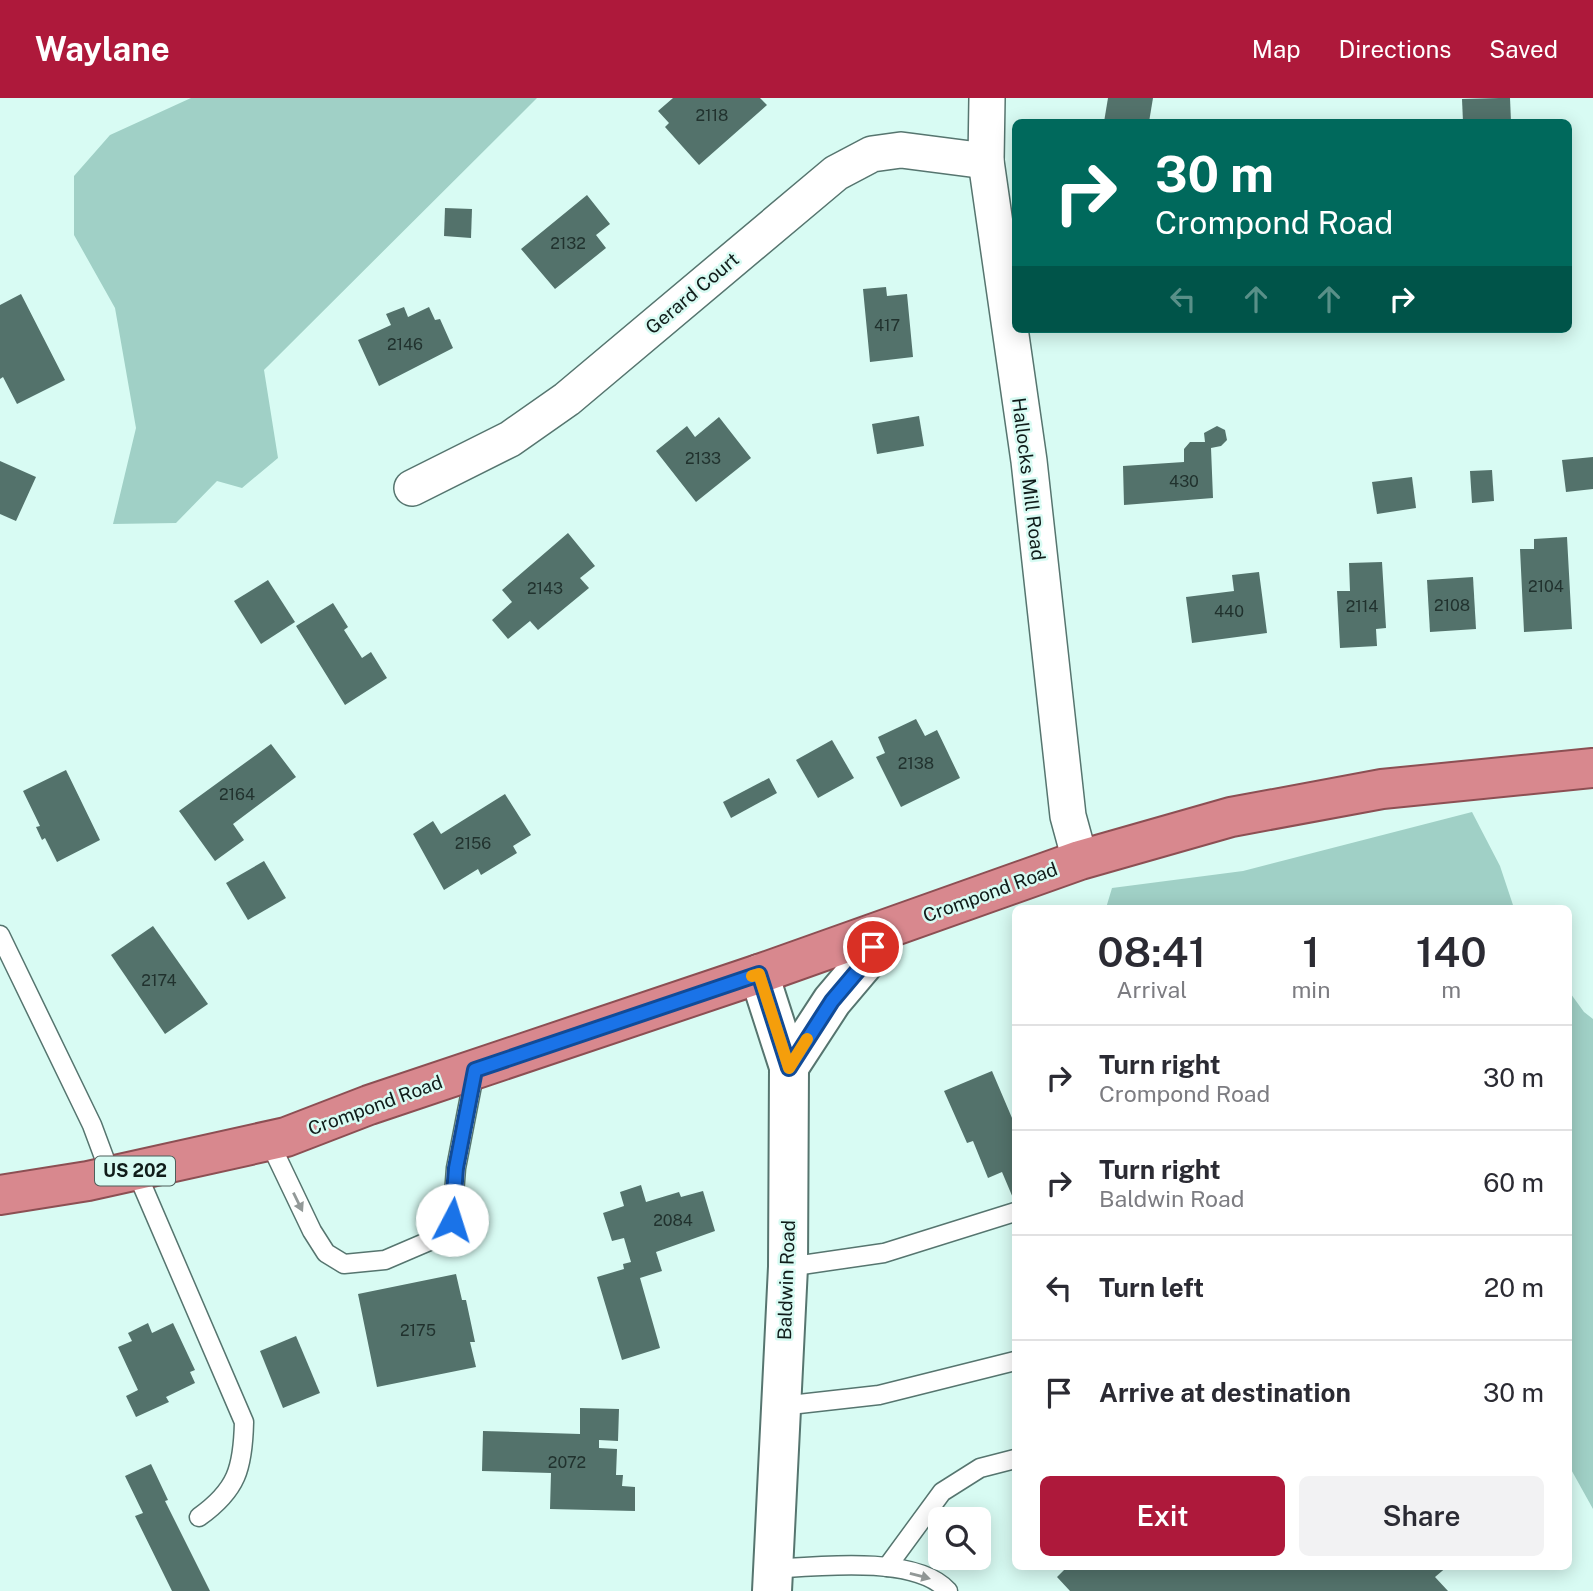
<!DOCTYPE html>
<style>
:root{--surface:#fff;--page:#f2f2f3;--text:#2b2b33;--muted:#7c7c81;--line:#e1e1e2;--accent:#ae193b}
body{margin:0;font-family:"Public Sans",sans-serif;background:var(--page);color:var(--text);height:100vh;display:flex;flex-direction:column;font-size:26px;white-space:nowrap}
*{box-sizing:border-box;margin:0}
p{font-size:23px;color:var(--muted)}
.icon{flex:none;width:38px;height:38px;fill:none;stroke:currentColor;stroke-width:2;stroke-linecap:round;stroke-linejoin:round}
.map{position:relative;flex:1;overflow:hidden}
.sheet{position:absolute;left:1012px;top:807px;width:560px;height:665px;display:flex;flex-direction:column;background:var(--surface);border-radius:10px;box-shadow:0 4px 18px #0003}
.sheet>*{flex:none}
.top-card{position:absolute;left:1012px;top:21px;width:560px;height:214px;border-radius:10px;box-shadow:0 4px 18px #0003;background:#00695c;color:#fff;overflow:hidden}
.buttons{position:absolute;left:928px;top:1409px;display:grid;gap:14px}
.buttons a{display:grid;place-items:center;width:63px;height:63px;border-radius:10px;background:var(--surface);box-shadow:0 4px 18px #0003;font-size:35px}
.pin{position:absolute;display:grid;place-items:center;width:60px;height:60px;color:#fff;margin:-30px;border:4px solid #fff;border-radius:50%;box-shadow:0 2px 7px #0007}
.me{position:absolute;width:77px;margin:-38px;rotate:5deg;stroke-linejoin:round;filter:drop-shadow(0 0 5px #0008)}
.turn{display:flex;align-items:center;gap:24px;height:147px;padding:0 28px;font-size:32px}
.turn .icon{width:91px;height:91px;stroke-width:2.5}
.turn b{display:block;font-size:49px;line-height:60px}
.lanes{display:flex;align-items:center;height:66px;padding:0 28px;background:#0003;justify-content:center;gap:35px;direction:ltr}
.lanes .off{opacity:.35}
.eta{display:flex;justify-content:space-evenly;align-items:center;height:119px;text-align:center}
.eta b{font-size:42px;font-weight:600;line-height:49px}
.action{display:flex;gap:14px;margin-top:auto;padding:14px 28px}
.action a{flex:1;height:80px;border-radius:10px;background:var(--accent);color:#fff;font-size:28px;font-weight:600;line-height:80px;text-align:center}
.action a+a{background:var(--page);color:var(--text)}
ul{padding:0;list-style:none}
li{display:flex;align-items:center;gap:21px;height:105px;padding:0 28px;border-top:2px solid var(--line)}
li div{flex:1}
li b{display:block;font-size:26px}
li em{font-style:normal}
header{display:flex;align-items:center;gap:42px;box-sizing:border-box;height:98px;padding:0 35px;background:var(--accent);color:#fff}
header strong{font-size:33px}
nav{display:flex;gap:38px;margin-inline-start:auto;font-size:24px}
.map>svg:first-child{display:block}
.green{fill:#a0d0c6}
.building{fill:#53726b}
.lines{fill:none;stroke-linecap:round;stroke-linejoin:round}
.service-casing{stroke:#56756f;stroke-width:21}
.minor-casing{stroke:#56756f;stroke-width:38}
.tertiary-casing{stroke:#56756f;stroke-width:42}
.trunk-casing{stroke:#8c4f53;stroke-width:42}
.service{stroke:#fff;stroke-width:18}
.minor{stroke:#fff;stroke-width:35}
.tertiary{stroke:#fff;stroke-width:38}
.trunk{stroke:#d8888e;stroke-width:38}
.oneway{fill:#939998}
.route-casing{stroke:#114b97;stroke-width:18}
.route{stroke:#1a73e8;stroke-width:12}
.slow{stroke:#f59e0b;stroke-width:12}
.labels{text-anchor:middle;stroke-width:5;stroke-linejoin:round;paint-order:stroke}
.number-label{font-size:16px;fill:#21322e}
.shield{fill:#d8fbf3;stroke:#4c5f5b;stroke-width:2}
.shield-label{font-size:18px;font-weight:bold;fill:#101c1a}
.street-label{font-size:19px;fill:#101c1a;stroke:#d8fbf3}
</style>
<header>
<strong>Waylane</strong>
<nav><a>Map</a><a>Directions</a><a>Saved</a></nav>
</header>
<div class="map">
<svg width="1593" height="1493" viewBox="0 0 1593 1493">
<rect width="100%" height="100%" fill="#d8fbf3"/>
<!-- green -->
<g class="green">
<path d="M191,0H537L264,272L278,360L242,390L217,383L176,425L113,426L136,330L115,210L74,137V78L110,37Z"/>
<path d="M1472,714L1500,768L1514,810H1106L1112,790L1243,773Z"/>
<path d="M1568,892L1584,914L1593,921V1411L1568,1366Z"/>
</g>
<!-- building -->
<g class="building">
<path d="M673,0H760L767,7L699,67L665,29L669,25L658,13Z"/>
<path d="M1108,0H1153L1149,24H1104Z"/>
<path d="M1499,0H1510L1511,24H1463L1462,1Z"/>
<path d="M587,97L610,126L596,137L606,150L555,191L521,151Z"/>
<path d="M445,110L472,111L471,140L444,138Z"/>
<path d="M886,189L887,198L907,196L913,259L870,264L863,191Z"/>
<path d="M21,196L65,282L17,306L3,279L0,281V207Z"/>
<path d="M404,209L408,219L429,209L435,222L440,221L453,250L379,288L358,242L391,227L386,216Z"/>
<path d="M919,318L924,348L877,356L872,326Z"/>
<path d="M719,319L751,360L696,404L656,353L687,328L695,339Z"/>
<path d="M1217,328L1225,332L1227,342L1221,348L1211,350L1213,400L1124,407L1123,368L1184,364V351L1190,344H1205L1204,335Z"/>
<path d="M1593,359V391L1566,394L1562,362Z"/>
<path d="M0,363L36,379L16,423L0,416Z"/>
<path d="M1492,372L1494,403L1472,405L1470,373Z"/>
<path d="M1412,379L1416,410L1377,416L1372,384Z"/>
<path d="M568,435L595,468L580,480L589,490L538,532L530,523L508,541L492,522L512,504L502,492Z"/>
<path d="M1567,439L1572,531L1524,534L1520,451H1534V441Z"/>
<path d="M1382,464L1386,530L1376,531L1377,548L1340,550L1337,493H1350L1349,465Z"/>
<path d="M1259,474L1267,535L1192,545L1186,499L1234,493L1232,477Z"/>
<path d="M1473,479L1476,531L1430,534L1427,482Z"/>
<path d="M268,482L295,524L261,546L234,503Z"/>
<path d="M333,505L348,529L344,532L362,560L371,554L387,580L345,607L296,528Z"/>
<path d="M916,621L925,638L937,632L960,680L901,709L876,659L885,655L878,639Z"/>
<path d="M832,642L854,680L818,700L796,662Z"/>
<path d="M271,646L296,679L233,726L244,742L215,763L179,713Z"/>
<path d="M66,672L100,742L57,764L45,740L42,742L36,729L40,728L23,693Z"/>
<path d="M769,680L777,695L731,720L723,704Z"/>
<path d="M505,696L531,737L513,748L517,755L481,777L478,771L444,792L413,736L433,723L441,736Z"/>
<path d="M264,763L286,800L248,822L226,785Z"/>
<path d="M153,828L208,906L165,936L111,857Z"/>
<path d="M992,973L1015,1027L1013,1100L1002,1074L988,1080L973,1043L967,1045L944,993Z"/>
<path d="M641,1087L646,1104L679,1094L681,1099L703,1093L715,1133L656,1154L662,1173L640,1180L660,1250L622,1262L597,1179L624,1171L623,1166L631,1164L624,1140L612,1143L603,1115L624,1108L620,1094Z"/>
<path d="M456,1176L462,1202H466L475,1244H470L476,1269L377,1289L358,1196Z"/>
<path d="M148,1225L152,1235L173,1225L195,1272L190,1274L195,1285L166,1299L169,1304L136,1319L126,1298L138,1292L118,1249L132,1243L128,1235Z"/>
<path d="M296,1238L320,1295L283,1310L260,1253Z"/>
<path d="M580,1310L619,1311L618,1343L599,1342V1350L617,1351L616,1377H623L622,1388L635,1389V1413L550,1411L551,1375L482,1373L483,1333L580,1336Z"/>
<path d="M151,1366L168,1402L165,1403L210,1493H172L135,1418L143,1415L125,1378Z"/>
<path d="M1068,1468H1448L1435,1479L1448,1493H1070L1057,1479Z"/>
</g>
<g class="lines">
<defs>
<g id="service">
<path d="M0,837L92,1027L111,1078"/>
<path d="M269,1043L312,1133L326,1155L344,1166L385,1162L434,1141L452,1122L456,1070L475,972"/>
<path d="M136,1073L244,1324C243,1370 237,1392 199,1419"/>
<path d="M788,1169L884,1155L1015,1114"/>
<path d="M781,1308L879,1297L1015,1263"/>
<path d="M887,1469L942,1394L980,1370L1015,1361"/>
<path d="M773,1471C818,1468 916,1457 948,1493"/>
</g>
<g id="minor">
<path d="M987,0L986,63L1029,363L1068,718L1080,762"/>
<path d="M412,390L510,341L567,301L836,75L872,56L901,52L986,63"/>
</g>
<g id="tertiary">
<path d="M759,876L789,969L788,1169L772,1493"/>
<path d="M789,969L832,903L865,864L881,834"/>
</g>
<path id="trunk" d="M0,1097L88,1083L286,1039L369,1007L759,876L1080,762L1231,719L1382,691L1593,670"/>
</defs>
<!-- service casing -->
<use href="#service" class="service-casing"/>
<!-- minor casing -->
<use href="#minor" class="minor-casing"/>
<!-- tertiary casing -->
<use href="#tertiary" class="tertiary-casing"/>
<!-- trunk casing -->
<use href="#trunk" class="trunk-casing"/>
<!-- service -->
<use href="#service" class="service"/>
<!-- minor -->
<use href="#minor" class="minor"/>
<!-- tertiary -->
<use href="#tertiary" class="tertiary"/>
<!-- trunk -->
<use href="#trunk" class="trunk"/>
</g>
<!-- one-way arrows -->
<defs><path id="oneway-solid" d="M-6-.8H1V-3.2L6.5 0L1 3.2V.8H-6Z" transform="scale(1.75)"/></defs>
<g class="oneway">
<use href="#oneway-solid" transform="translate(298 1104) rotate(64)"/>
<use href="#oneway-solid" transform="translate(920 1478) rotate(15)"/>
</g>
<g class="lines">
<defs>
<path id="route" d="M452,1122L456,1070L475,972L759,876L789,970L832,903L865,864L873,849"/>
</defs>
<!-- route casing -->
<use href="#route" class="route-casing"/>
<!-- route -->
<use href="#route" class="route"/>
<!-- slow -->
<path class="slow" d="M752,878L759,876L789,970L807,941"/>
</g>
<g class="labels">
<!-- number labels -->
<g class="number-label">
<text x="712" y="23">2118</text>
<text x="568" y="151">2132</text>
<text x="887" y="233">417</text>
<text x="405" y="252">2146</text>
<text x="703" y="366">2133</text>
<text x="1184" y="389">430</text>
<text x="1546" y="494">2104</text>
<text x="545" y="496">2143</text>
<text x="1452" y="513">2108</text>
<text x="1362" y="514">2114</text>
<text x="1229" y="519">440</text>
<text x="916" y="671">2138</text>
<text x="237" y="702">2164</text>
<text x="473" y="751">2156</text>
<text x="159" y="888">2174</text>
<text x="673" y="1128">2084</text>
<text x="418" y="1238">2175</text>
<text x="567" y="1370">2072</text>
</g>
<!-- shield labels -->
<rect class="shield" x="95" y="1058.5" width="80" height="29" rx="5"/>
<g class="shield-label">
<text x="135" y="1079">US 202</text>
</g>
<!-- street labels -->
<g class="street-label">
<text transform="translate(692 195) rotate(-40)" y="7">Gerard Court</text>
<text transform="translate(1029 381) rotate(83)" y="7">Hallocks Mill Road</text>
<text transform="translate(990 794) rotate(-20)" y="7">Crompond Road</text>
<text transform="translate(375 1007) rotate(-20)" y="7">Crompond Road</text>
<text transform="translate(786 1182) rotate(-88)" y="7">Baldwin Road</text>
</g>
</g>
</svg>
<div class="buttons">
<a><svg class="icon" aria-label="search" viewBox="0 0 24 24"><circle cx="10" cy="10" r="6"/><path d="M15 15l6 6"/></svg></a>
</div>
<div class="pin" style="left:873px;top:849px;background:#d93025"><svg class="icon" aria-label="arrive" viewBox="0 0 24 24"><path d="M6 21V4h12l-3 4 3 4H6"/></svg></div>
<svg class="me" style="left:452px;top:1122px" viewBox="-20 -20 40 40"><circle r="19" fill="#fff"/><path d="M0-13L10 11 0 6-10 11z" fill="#1a73e8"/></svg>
<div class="top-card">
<div class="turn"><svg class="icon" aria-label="right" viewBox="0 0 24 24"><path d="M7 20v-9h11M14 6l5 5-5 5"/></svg><div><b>30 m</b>Crompond Road</div></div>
<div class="lanes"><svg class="icon off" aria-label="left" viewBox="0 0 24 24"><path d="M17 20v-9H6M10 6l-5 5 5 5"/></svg><svg class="icon off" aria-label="ahead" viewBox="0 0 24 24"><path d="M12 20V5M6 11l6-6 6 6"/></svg><svg class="icon off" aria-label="ahead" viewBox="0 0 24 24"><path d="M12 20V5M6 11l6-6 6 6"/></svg><svg class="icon" aria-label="right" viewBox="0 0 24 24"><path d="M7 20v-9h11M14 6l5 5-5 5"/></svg></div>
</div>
<section class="sheet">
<div class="eta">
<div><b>08:41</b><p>Arrival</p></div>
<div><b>1</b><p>min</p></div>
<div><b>140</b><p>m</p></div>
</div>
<ul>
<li><svg class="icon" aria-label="right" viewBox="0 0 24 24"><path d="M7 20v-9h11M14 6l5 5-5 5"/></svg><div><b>Turn right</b><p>Crompond Road</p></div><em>30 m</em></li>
<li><svg class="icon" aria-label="right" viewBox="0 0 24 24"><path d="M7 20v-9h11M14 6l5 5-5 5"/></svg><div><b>Turn right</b><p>Baldwin Road</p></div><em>60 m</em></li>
<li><svg class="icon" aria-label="left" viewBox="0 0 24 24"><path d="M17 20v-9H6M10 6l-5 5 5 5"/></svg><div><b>Turn left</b></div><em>20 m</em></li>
<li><svg class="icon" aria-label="arrive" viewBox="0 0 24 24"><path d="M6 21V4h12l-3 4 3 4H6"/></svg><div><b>Arrive at destination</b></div><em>30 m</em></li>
</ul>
<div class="action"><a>Exit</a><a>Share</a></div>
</section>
</div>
